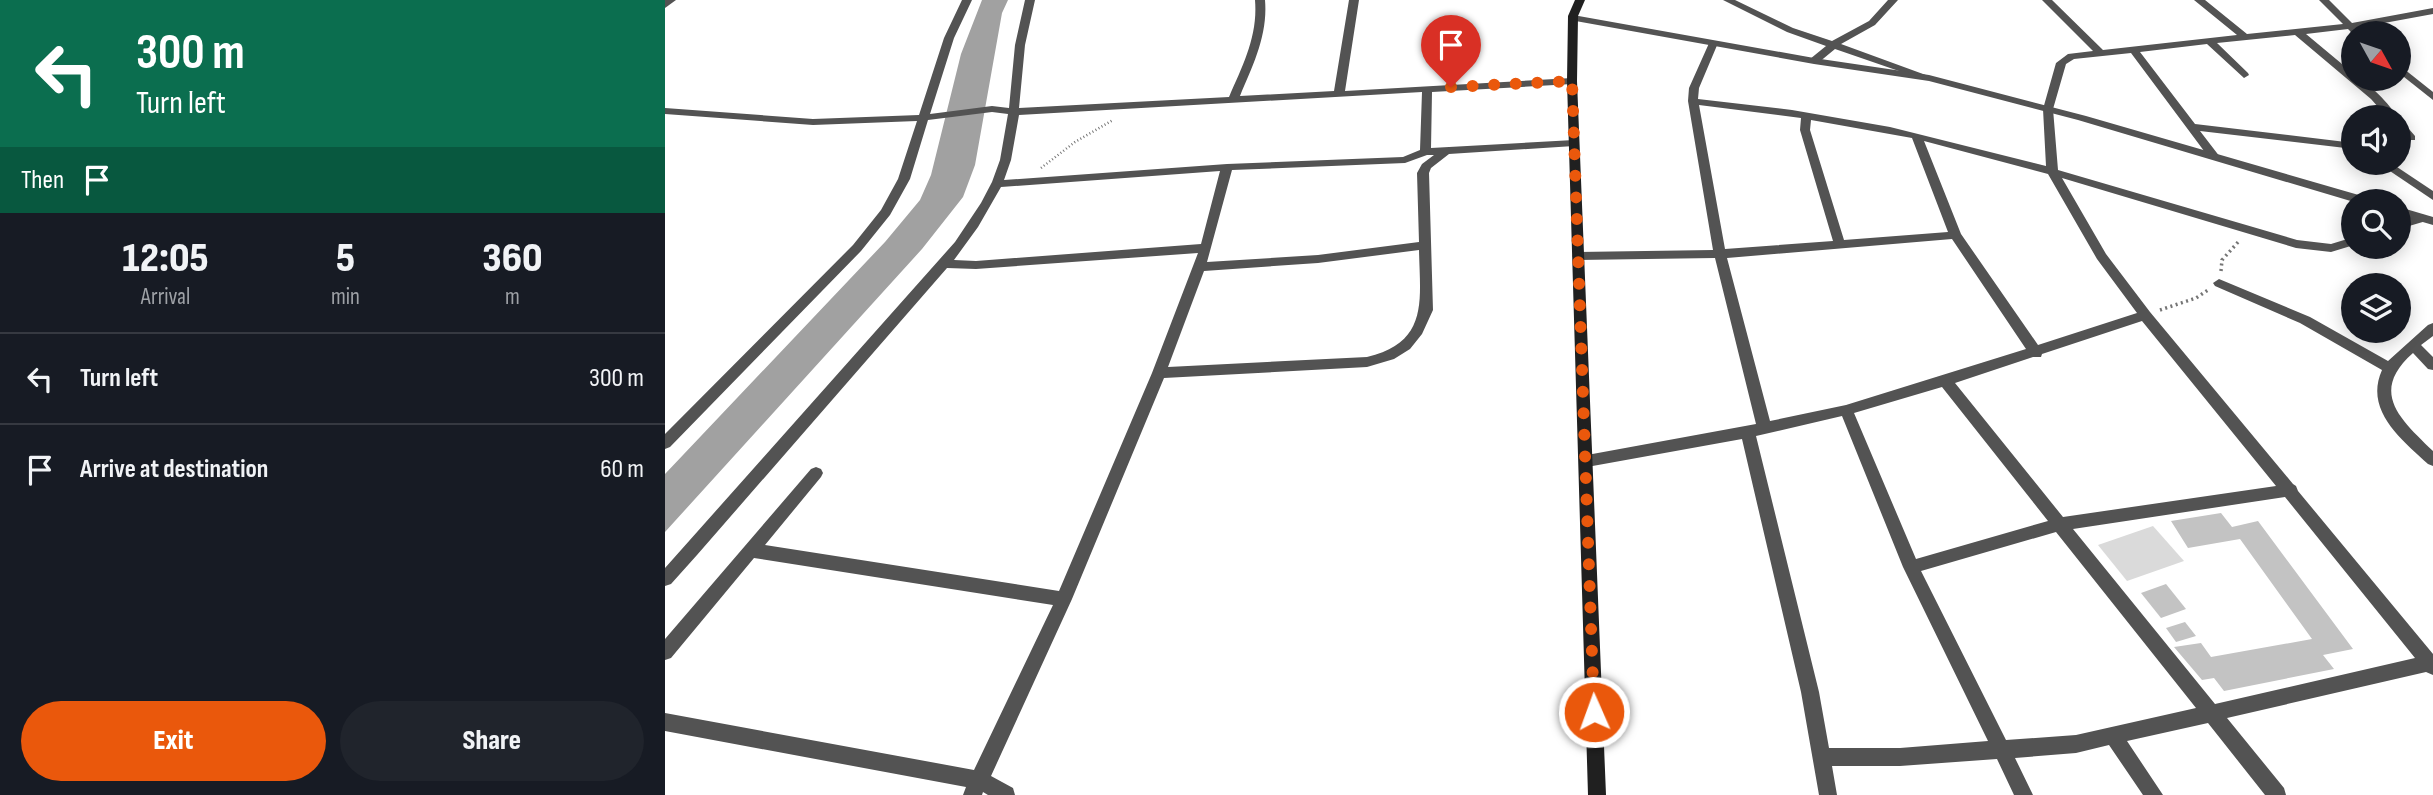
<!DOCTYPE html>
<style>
:root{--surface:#171b24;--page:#20242c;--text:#f1f3f6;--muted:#9ea1a6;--line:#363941;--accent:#ea580c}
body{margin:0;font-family:"Sofia Sans Condensed",sans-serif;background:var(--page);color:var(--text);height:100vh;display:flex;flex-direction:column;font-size:26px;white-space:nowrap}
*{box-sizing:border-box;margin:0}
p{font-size:23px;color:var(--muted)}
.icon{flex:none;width:38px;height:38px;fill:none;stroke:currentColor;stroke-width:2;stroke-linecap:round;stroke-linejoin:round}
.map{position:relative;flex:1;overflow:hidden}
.sheet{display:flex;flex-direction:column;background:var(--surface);width:665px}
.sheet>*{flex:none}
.top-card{background:#0b6e4f;color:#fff;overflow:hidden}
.needle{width:46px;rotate:130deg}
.buttons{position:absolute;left:1676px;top:21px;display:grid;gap:14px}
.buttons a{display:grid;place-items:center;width:70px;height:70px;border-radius:50%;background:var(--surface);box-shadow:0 4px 18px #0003;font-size:35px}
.pin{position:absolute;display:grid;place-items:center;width:60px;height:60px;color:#fff;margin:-72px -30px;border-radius:50% 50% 50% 0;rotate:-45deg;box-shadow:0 0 7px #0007}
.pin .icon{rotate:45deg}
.me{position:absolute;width:77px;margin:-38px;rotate:358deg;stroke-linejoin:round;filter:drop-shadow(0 0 5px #0008)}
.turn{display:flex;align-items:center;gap:24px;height:147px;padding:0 21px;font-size:32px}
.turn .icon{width:91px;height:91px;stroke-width:2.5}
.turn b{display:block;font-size:49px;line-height:60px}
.then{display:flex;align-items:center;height:66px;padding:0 21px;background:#0003;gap:14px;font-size:26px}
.eta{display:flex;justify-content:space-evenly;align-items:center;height:119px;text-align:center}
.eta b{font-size:42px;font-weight:800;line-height:49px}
.cta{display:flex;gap:14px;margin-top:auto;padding:14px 21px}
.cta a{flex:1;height:80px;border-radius:42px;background:var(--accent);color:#fff;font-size:28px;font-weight:800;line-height:80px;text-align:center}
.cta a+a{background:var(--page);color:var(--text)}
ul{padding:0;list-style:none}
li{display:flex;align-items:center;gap:21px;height:91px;padding:0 21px;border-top:2px solid var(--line)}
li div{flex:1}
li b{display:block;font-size:26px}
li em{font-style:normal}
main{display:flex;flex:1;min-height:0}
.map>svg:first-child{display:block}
.green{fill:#dadada}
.water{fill:#a1a1a1}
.building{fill:#c3c3c3}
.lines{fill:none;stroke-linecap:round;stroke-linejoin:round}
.path-far1{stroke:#757575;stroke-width:2.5;stroke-dasharray:1 2.5;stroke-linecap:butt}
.path{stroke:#757575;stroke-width:3.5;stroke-dasharray:2 3.5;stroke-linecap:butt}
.minor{fill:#535353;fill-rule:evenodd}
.tertiary{fill:#535353;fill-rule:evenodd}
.secondary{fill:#202020;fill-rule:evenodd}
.route{stroke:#ea580c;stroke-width:12;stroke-dasharray:0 21.6}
</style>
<main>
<section class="sheet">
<div class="top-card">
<div class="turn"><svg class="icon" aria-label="left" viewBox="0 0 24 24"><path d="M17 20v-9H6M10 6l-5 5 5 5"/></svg><div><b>300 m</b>Turn left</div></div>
<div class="then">Then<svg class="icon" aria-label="arrive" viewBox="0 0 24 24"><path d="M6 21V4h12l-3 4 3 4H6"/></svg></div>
</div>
<div class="eta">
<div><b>12:05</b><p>Arrival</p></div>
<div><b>5</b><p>min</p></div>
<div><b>360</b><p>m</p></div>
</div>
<ul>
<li><svg class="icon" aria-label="left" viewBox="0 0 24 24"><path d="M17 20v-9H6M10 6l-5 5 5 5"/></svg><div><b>Turn left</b></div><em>300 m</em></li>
<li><svg class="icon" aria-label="arrive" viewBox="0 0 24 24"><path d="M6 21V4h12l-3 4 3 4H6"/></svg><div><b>Arrive at destination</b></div><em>60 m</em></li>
</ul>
<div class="cta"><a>Exit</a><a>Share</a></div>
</section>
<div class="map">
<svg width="1768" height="795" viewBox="0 0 1768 795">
<rect width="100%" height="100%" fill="#fff"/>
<!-- green -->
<path class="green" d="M1488,526L1519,561L1462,581L1433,545Z"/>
<!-- water -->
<path class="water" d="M317,0H343L337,13L310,165L298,197L257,249L0,532V474L220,242L255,200L266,175L296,54Z"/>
<!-- building -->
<g class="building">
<path d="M1556,513L1567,527L1593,521L1688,649L1658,655L1669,669L1559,691L1549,678L1537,680L1509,647L1536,643L1546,657L1647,639L1575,539L1523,548L1506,521Z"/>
<path d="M1501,584L1521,609L1496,618L1476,593Z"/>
<path d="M1520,622L1531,636L1511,642L1501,628Z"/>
</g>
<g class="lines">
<!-- path-far1 -->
<path class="path-far1" d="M376,168L410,142L448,120"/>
<!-- path -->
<g class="path">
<path d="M1556,271L1557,260L1575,240"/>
<path d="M1495,310L1531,298L1543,290"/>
</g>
<!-- minor -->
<g class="minor">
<path d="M0,0H11L0,8Z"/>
<path d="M297,0H307L289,38L265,114L327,106L344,108L350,45L360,0H370L360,45L354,108L564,97C578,65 593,36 590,0H600C603,35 588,65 575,96L669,91L684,0H694L680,91L907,78L912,81L907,84L767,92L766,148L909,140L914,143L909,146L784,154L766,168L764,173L768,310L757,334L745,349L729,359L702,367L499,378L407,599L326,776L348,788L350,795H323L318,792L317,795H298L301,787L0,731V713L309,770L388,605L89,558L6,658L0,660V639L146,469L151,467L156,469L158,473L156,477L100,545L394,591L487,373L533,253L311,269L282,268L32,555L6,584L0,586V568L290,242L316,203L327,182L335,160L343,114L327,112L263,120L245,179L225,215L196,251L5,447L0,449V434L188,245L216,210L233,179L252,121L148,125L0,114V108L148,119L254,115L279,38ZM757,92L755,150L738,157L562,164L339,180L346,160L354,115ZM762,155H769L757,164L752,173L754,242L653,255L542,262L567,170L740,163ZM555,171L536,244L311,261L289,260L313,227L336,187ZM754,250C755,301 764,342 702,357L503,367L539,271L653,263Z"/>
<path d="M1058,0H1070L1128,28L1167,41L1204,21L1223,0H1233L1210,25L1176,44L1269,78L1260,80L1170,49L1153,63H1145V59L1161,46L1122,32Z"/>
<path d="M1377,0H1387L1438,50L1572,35L1529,0H1540L1582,34L1678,24L1654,0H1664L1687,23L1768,8V14L1692,28L1695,31L1692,33H1687L1683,29L1641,34L1689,74V79C1703,79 1725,106 1733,117H1722L1706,99L1630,35L1552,43L1583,73L1584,75L1579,78L1542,44L1475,52L1530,124L1689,143V149L1535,131L1555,157L1553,159H1545L1466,53L1409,59L1401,64L1388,109L1393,170L1632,240L1666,244L1689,237V245L1666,252L1631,248L1397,178L1441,254L1485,312L1628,484L1631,486L1633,491L1768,654V675L1761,672L1562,718L1619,788L1621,795H1600L1543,723L1462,741L1498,795H1478L1444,745L1411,753L1350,758L1368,795H1349L1332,759L1235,766H1167L1172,795H1154L1136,692L1077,439L922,467L917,465L915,461L917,457L922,455L1091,424L1050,258L913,260L907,256L913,252L1048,250L1023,101L1024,88L1045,41L1053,43L1034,88L1033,99L1127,110L1225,127L1381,166L1378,109L1391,63L1403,54L1428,51ZM1034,105L1136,118L1135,130L1168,241L1060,249ZM1146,120L1247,138L1283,232L1179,240L1145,130ZM1259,141L1383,174L1432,259L1472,313L1373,345L1296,234ZM1287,239L1361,349L1181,405L1105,421L1062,258ZM1477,321L1611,486L1398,517L1290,383L1368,357H1376L1377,354ZM1277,387L1383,521L1251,559L1189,413ZM1177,416L1238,567L1323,741L1235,748H1164L1154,692L1091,436ZM1620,497L1750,658L1550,704L1408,529ZM1391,532L1531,708L1411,735L1341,740L1256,571Z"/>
<path d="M1734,65L1768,92V100L1734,73Z"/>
<path d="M1734,121L1738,122L1750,136V140H1742L1734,131Z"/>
<path d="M1713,163H1726L1768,191V200Z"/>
<path d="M1757,214L1763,218L1761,221L1734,229V221Z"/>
<path d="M1554,279L1645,317L1723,361L1763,325L1768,323V336L1756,345L1768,357V370L1763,369L1748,353C1704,392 1735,419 1768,451V466L1763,464C1736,439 1699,410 1717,370L1635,323L1550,286L1548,283Z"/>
</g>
<!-- tertiary -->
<g class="tertiary">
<path d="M908,15L1149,58L1264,75L1421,116L1704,198L1706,201L1689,202L1413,120L1264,81L1149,64L905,20L903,18Z"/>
<path d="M1734,207L1768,217V225L1734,215Z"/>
</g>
<!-- secondary -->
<path class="secondary" d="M910,0H920L913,16L912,81L941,795H923L902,81L903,16Z"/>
</g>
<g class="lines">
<!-- route -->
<path class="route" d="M786,87L907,81L929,712"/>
</g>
</svg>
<div class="buttons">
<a><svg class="needle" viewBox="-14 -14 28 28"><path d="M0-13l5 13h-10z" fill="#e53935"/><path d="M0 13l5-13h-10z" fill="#9ea1a6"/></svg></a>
<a><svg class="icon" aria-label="sound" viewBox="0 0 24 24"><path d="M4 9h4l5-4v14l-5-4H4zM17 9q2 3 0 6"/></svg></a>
<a><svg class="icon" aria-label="search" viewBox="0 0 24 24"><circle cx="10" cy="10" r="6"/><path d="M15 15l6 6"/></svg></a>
<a><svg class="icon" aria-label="layers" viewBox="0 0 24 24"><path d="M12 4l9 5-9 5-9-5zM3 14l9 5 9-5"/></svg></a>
</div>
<div class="pin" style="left:786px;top:87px;background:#d93025"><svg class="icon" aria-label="arrive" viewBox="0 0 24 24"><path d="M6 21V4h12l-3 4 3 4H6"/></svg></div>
<svg class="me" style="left:929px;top:712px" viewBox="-20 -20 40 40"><circle r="17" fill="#ea580c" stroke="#fff" stroke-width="3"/><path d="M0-11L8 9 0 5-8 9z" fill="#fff"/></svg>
</div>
</main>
